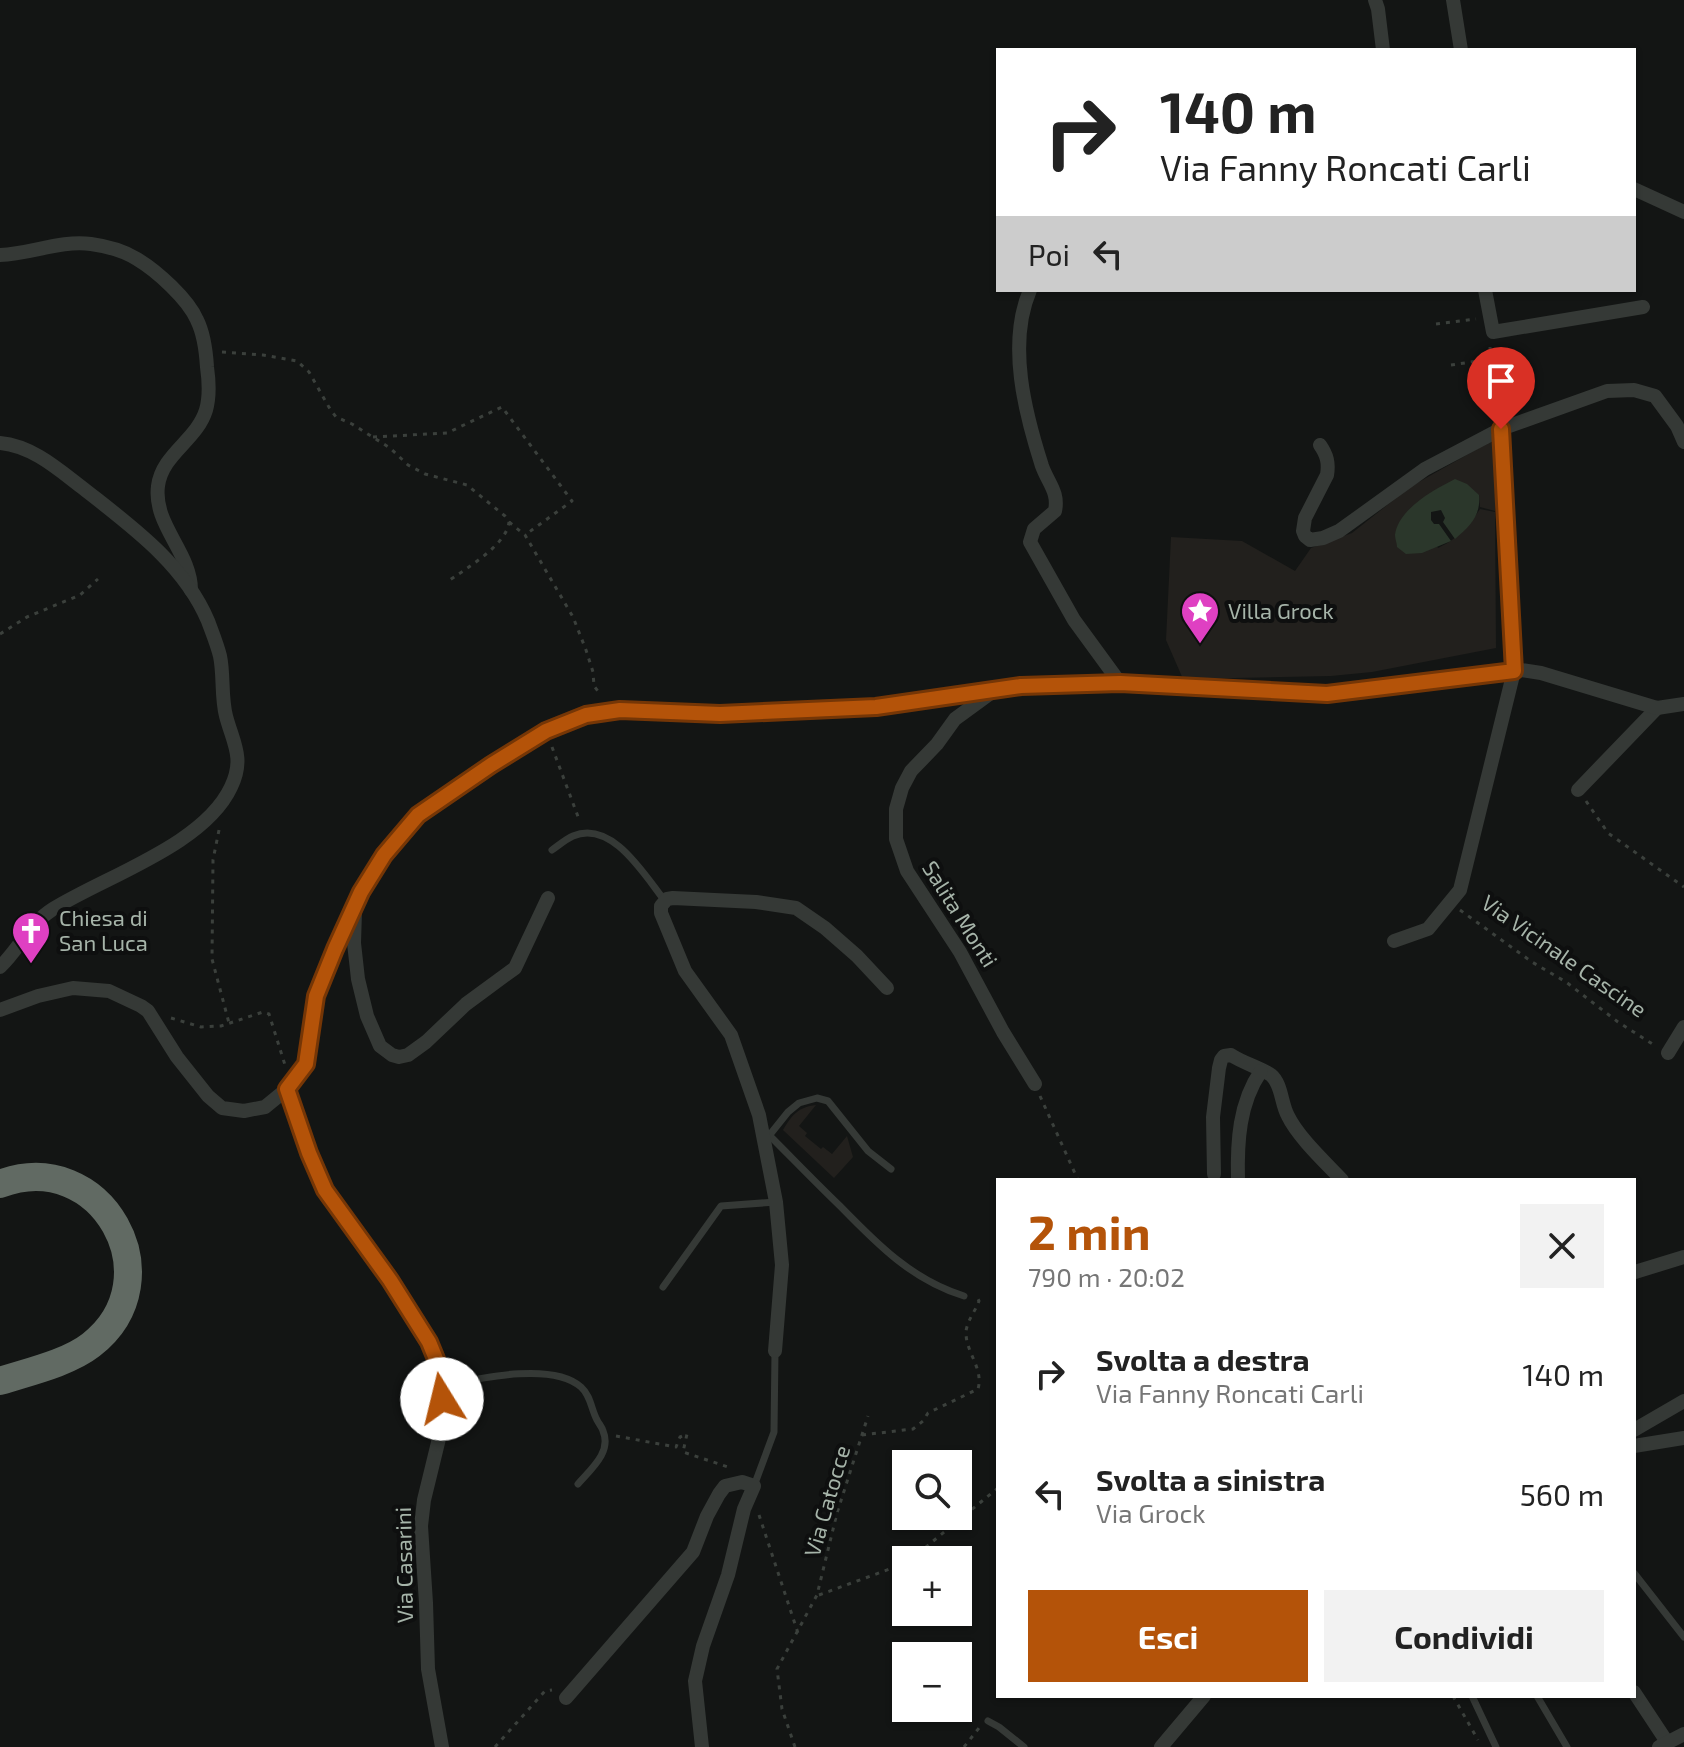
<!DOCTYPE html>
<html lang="it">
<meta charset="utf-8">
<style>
:root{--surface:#fff;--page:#f2f2f2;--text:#222;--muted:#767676;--accent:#b45309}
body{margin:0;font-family:"Exo 2",sans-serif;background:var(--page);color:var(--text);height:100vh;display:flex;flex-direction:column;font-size:30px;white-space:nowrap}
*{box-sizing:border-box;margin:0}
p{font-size:26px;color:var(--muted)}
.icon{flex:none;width:44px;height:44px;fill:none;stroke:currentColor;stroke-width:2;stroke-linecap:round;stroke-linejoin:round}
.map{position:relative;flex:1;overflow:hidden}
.details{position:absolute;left:996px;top:1178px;width:640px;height:520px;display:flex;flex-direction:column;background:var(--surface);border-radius:0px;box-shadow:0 2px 6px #0004}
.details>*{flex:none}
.guide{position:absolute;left:996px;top:48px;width:640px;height:244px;border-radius:0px;box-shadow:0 2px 6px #0004;background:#fff;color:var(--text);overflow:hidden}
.controls{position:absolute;left:892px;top:1450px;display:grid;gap:16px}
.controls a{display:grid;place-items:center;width:80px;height:80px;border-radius:0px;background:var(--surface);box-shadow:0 2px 6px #0004;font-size:40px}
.pin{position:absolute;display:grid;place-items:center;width:68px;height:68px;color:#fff;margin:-82px -34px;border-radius:50% 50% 50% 0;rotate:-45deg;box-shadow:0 0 8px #0007}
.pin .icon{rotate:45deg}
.me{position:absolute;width:88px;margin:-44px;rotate:351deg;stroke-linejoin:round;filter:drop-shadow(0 0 6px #0008)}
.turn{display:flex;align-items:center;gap:28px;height:168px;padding:0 32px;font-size:36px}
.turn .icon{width:104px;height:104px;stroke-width:2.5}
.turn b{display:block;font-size:56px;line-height:68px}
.then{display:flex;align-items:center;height:76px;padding:0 32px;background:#0003;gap:16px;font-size:30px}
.round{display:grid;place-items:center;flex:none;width:84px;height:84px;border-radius:0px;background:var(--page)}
.overview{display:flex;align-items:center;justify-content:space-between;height:136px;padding:0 32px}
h1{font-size:48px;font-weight:700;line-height:60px;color:var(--accent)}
.action{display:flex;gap:16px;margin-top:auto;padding:16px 32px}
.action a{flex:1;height:92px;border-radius:0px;background:var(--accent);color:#fff;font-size:32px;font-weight:700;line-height:92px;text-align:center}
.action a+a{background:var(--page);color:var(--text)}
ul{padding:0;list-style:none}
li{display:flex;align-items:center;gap:24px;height:120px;padding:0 32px}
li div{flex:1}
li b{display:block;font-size:30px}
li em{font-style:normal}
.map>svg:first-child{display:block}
.green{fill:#22201d}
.water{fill:#2b372b}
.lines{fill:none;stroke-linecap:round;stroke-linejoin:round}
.path{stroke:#3b403c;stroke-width:3;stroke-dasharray:4 6;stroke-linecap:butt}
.service{stroke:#353936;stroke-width:7}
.minor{stroke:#353936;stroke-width:14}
.motorway{stroke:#616a63;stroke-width:28}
.route-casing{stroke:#753606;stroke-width:20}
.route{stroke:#b45309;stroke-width:14}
.labels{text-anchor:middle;stroke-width:8;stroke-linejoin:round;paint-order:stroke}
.poi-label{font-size:22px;fill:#a6b4a9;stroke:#0e0f0f;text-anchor:start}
.street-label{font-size:22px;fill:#a6b4a9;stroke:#0e0f0f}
</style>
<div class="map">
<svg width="1684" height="1747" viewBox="0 0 1684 1747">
<rect width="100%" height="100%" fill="#131514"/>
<!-- green -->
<g class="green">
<path d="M1495,439V511L1480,507L1479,495L1417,502L1438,548C1459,538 1467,528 1480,509L1495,512L1496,648L1372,672L1331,676L1183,679L1166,640L1171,537L1242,541L1295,571L1311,548L1352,533L1410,487Z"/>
<path d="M816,1105L799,1126L807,1133L805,1136L821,1149L823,1147L832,1154L847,1136L853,1157L834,1178L783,1130C792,1115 798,1107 816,1105Z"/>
</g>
<!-- water -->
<path class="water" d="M1455,479L1467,484L1479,495C1481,516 1470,526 1455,539L1443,522L1445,518L1441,510L1431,512V520L1434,524H1439L1451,541L1422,553L1406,554L1397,547C1397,543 1395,539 1395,535C1398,509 1435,489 1455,479Z"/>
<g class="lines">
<!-- path -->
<g class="path">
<path d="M1436,324L1476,319"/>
<path d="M222,352L263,355L297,361L309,372L330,409L336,417L352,424L390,448L408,465L425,474L467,485L505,516L509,522C507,545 465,569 447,582"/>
<path d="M1451,365L1491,359L1490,347"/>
<path d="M373,437L447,433L502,407L572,501L525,535"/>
<path d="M509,522L525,535L573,617L586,650L593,672L594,686L601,695"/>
<path d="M0,634L27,617L80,595L98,579"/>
<path d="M552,747L580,822"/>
<path d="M1586,801L1608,833L1684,887"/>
<path d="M219,830L213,860L212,959L229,1023"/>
<path d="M1460,910L1532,962L1566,982L1618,1022L1654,1045"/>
<path d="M171,1018L201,1027L221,1026L263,1012L269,1014L285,1065"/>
<path d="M1040,1096L1078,1180"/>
<path d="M862,1435L913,1429L923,1421L928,1413L978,1389C984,1368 965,1352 966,1331C968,1319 975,1312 979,1301L977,1297"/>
<path d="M616,1436L676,1447L680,1437L687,1434L683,1452L731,1468"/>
<path d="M759,1515L798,1633"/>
<path d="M910,1560L998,1488"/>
<path d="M819,1595L906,1563"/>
<path d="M1453,1696L1478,1740"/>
<path d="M495,1747L545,1691L552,1690"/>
<path d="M795,1747L782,1709L777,1669L817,1595L837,1513L868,1416"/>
<path d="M964,1747L979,1728"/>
</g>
<!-- service -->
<g class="service">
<path d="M552,850C559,845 566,839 573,836C612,819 645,876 665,901"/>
<path d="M770,1136C793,1159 816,1183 840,1206C877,1244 912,1280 964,1296"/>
<path d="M768,1137L788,1112L799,1103L817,1098L828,1101L868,1151L891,1169"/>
<path d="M663,1287L721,1206L776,1202"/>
<path d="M441,1386C476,1379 552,1361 581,1387C591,1396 591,1409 597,1420C599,1424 602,1427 603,1431C612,1452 591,1469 578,1484"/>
<path d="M754,1486L774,1432L775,1352"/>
<path d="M1634,1573L1684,1637"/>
<path d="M1472,1696L1496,1747"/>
<path d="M1537,1696L1567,1747"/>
<path d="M988,1721L999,1727L1024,1747"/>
</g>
<!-- minor -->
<g class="minor">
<path d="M1375,0L1378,9L1383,50"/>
<path d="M1453,0L1461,50"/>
<path d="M1634,189L1684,212"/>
<path d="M0,255C31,254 60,240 91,244C106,246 124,251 137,259C157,271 188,299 197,320C204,334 206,351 207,367C209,381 210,396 206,410C197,440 162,454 158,486C153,525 191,552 191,590"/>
<path d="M1030,290C1007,344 1025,413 1042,466C1048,483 1059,492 1055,511L1034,529L1030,542L1074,620L1120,683"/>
<path d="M1485,290L1493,332L1643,307"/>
<path d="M0,443C33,446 59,470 84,489C131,526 184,564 208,621C212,632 217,644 220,656C224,675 221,697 226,716C233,743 245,758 231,787C204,845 106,876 53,909C29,924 20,948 0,967"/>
<path d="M1320,445C1327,455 1329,463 1327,475L1305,518L1303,531L1305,536L1310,540L1323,538L1339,531L1425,469L1501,429L1607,391L1634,390L1655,396L1677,426L1684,442"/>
<path d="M992,692L955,719L937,744L911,771L902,788L896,809V839L907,871L960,952L1003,1032L1035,1084"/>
<path d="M1578,790L1657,708"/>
<path d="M355,911L354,943L358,979L367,1016L380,1046L392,1055L399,1057L408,1055L426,1042L466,1004L515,968L548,898"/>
<path d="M1394,941L1428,929L1460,890L1514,671L1501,429"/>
<path d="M0,1010L38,996L73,988L109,991L141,1006L148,1011L177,1057L208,1096L222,1108L244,1111L265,1107L287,1089L306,1064L316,996L356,903L384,855L418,815L491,765L546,731L586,715L620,710L720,714L876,707L1021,686L1120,683L1327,694L1521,670L1541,673L1657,708L1684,704"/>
<path d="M1668,1053L1684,1027"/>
<path d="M287,1089L309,1153L325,1190L390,1280L429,1342L436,1359L441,1386L444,1418L424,1500L421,1526L426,1603L428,1669L442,1747"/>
<path d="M1214,1174L1213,1117L1219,1068L1221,1060L1224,1056L1231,1055C1243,1063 1261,1068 1271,1075C1282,1084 1281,1104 1288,1116C1298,1137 1326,1163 1342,1180"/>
<path d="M1238,1180C1237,1142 1239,1103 1261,1071"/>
<path d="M1635,1272L1684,1257"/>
<path d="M775,1351L782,1265L776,1202L759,1115L731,1035L685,971L661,913V906L667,899L673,898L756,902L796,908L825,928L857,956L887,988"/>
<path d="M1634,1430L1684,1401"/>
<path d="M1634,1446L1684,1438"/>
<path d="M1634,1692L1667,1742"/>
<path d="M566,1698L693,1552L707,1516L719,1494L725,1486L742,1482L754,1486L744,1509L728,1575L703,1646L695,1681L702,1747"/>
<path d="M1161,1747L1204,1696"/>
<path d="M1659,1747L1684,1734"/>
</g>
<!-- motorway -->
<path class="motorway" d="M0,1184C101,1145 176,1279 91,1345C68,1363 28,1372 0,1381"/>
</g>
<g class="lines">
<defs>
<path id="route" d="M442,1399L436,1359L429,1342L390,1280L325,1190L309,1153L287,1089L306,1064L316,996L335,949L361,892L384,855L418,815L491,765L546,731L586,715L620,710L720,714L876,707L1021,686L1120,683L1327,694L1514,671L1501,429"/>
</defs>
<!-- route casing -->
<use href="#route" class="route-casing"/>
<!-- route -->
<use href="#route" class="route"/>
</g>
<!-- icons -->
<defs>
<symbol id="sight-pin" viewBox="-11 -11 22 30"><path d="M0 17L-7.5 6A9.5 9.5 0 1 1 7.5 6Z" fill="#df40c2" stroke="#0e0f0f"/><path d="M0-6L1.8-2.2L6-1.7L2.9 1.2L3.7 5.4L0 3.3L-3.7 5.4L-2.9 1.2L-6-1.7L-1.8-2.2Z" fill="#fff"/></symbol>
<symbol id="church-pin" viewBox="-11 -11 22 30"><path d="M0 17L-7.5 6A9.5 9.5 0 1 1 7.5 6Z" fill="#df40c2" stroke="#0e0f0f"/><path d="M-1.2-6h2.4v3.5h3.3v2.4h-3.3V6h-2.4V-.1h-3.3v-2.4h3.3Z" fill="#fff"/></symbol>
</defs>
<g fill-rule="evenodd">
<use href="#sight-pin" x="1178" y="589" width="44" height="60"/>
<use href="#church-pin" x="9" y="909" width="44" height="60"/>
</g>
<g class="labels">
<!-- poi labels -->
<g class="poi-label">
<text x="1228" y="619">Villa Grock</text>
<text x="59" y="926">Chiesa di<tspan x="59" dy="25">San Luca</tspan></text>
</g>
<!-- street labels -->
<g class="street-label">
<text transform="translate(960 914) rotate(58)" y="8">Salita Monti</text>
<text transform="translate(1564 956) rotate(35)" y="8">Via Vicinale Cascine</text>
<text transform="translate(827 1501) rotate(-74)" y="8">Via Catocce</text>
<text transform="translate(404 1565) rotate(-91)" y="8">Via Casarini</text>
</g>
</g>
</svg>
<div class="controls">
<a><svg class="icon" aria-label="search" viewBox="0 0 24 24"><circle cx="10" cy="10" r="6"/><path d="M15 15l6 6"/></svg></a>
<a>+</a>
<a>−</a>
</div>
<div class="pin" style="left:1501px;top:429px;background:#d93025"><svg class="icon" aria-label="arrive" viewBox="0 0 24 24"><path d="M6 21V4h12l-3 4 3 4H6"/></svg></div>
<svg class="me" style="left:442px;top:1399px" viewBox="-20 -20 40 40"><circle r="19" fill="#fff"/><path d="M0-13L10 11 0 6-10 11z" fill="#b45309"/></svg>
<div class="guide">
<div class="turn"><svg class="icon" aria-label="right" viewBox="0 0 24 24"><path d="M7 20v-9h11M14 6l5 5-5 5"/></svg><div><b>140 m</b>Via Fanny Roncati Carli</div></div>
<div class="then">Poi<svg class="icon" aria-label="left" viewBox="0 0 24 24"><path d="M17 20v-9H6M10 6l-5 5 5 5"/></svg></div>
</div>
<section class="details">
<div class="overview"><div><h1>2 min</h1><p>790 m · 20:02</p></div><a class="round"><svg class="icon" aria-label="close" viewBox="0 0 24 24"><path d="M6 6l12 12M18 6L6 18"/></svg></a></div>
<ul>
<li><svg class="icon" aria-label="right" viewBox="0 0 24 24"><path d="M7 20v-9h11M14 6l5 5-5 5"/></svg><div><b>Svolta a destra</b><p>Via Fanny Roncati Carli</p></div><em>140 m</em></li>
<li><svg class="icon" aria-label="left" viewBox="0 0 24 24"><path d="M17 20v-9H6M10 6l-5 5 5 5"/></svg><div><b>Svolta a sinistra</b><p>Via Grock</p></div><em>560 m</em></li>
</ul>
<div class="action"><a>Esci</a><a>Condividi</a></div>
</section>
</div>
